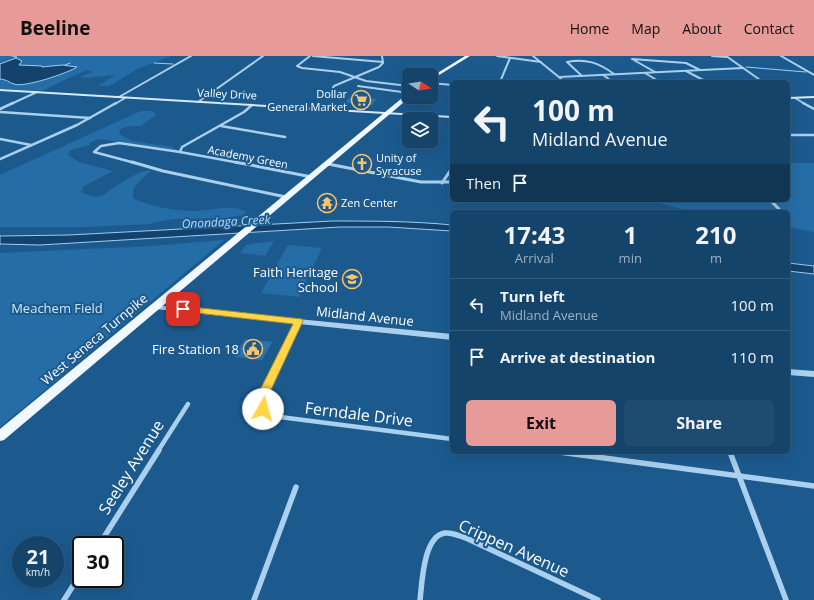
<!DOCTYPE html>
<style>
:root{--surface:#15446a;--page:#1e4b70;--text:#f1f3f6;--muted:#9db0c1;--line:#345c7e;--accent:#e69b98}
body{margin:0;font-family:"Open Sans",sans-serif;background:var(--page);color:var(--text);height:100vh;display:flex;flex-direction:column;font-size:15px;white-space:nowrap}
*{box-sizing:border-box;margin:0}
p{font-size:13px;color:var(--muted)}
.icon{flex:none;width:22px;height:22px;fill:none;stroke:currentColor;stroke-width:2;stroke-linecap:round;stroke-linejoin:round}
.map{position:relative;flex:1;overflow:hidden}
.side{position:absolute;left:450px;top:154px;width:340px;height:244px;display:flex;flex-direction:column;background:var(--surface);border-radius:6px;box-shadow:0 4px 16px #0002,0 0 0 1px var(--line)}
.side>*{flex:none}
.hud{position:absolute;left:450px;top:24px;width:340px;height:122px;border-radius:6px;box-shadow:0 4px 16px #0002,0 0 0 1px var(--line);background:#15446a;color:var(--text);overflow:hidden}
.needle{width:26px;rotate:102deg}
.fabs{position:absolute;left:402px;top:12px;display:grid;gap:8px}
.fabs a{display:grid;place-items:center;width:36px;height:36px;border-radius:6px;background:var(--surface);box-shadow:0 4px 16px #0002,0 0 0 1px var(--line);font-size:20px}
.speed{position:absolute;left:12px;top:480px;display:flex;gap:8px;font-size:20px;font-weight:700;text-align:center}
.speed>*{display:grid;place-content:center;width:52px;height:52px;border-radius:50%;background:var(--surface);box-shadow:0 4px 16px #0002,0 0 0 1px var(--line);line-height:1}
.speed small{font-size:10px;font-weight:400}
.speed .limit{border:2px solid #111;border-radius:6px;background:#fff;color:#111}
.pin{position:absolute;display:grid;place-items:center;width:34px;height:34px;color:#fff;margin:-17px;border-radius:8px;box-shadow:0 2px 6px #0006}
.me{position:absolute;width:44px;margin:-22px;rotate:7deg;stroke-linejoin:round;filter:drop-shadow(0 0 3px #0008)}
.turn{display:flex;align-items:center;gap:14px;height:84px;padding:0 16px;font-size:18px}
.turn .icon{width:52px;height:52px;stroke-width:2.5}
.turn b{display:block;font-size:28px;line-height:34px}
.then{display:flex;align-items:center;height:38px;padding:0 16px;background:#0003;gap:8px;font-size:15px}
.eta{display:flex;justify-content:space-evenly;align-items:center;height:68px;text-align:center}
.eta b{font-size:24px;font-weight:700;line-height:28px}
.button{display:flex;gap:8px;margin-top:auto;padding:8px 16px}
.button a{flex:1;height:46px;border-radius:6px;background:var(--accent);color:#111;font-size:16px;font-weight:700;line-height:46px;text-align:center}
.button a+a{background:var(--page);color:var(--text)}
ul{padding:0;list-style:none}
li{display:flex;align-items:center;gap:12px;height:52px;padding:0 16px;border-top:1px solid var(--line)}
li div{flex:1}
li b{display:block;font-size:15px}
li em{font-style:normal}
header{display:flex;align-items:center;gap:24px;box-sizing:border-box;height:56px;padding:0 20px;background:var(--accent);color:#111}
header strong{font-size:19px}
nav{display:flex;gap:22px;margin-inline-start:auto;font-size:14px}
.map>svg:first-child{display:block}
.green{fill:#256da7}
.water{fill:#13436d;stroke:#9dccef}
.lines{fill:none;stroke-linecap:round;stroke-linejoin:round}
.stream{stroke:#9dccef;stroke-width:1}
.building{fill:#2b72ac}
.minor-far5{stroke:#aad0ed;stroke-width:2}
.minor-far4{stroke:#aad0ed;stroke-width:2.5}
.minor-far3{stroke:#aad0ed;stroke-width:3}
.minor-far2{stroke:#aad0ed;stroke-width:3.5}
.minor-far1{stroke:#aad0ed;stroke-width:4.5}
.minor{stroke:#aad0ed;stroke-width:5.5}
.tertiary{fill:#aad0ed;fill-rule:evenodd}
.secondary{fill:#d7eafa;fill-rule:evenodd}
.primary{fill:#f1f8ff;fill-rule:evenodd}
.route{fill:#ffd54a;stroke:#a68a30}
.labels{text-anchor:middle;stroke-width:4;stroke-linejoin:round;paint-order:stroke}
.far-street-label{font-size:11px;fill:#fff;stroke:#1c5a8e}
.far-poi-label{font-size:11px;fill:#fff;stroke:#1c5a8e;text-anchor:start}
.far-water-label{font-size:12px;font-style:italic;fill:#b6d9f4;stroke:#1c5a8e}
.poi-label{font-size:13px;fill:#fff;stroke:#1c5a8e;text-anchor:end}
.park-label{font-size:13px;fill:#d0e7fa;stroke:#1c5a8e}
.street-label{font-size:13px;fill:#fff;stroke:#1c5a8e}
.near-street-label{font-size:16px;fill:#fff;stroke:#1c5a8e}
</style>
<header>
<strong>Beeline</strong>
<nav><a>Home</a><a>Map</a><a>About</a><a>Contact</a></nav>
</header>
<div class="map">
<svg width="814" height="544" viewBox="0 0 814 544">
<rect width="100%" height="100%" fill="#1c5a8e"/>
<!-- green -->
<g class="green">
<path d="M0,0H171L139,12L109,30H98L115,19L85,22L79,21L93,16L86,14L42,35L0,33Z"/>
<path d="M141,55H153L156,59L141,70C133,70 126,69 120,74L119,78L132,85L172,91L177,94L99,83L89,87L90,89L71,94L69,96L68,99L79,106L113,115L84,130L81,136C89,140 101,144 107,136C116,130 142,112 151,115C143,122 129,131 134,143C154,151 174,155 195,155C210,155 233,147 246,156L243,159L225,162L173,163L148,168L84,171H0V119Z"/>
<path d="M788,107H814V176L788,171V156C742,156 694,161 651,144H788Z"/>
<path d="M224,184L22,353L0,371V197L152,190Z"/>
<path d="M274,185L265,200L240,197L246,189Z"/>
<path d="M288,189L322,192L299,241L261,237Z"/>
</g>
<!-- water -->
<g class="water">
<path d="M16,2L22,5L19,9L42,10V11L62,9L77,11C68,17 24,32 14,28C8,26 8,24 0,23V8Z"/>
<path d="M332,165C372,165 412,165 452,169V175L388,171H340L40,189L0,188V180L69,179Z"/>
<path d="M788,207L814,210V218L788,215Z"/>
</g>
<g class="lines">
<!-- stream -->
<g class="stream">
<path d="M12,0L17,1L15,2"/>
<path d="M154,7L173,8"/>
<path d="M65,9L70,7"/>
<path d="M746,11L806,16"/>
</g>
</g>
<!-- building -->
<g class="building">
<path d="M349,42H354L376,43L372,49L345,47Z"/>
<path d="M324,142L335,145L333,147L342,148L326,152L317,150Z"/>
<path d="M245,283L272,286L262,304L235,301Z"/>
</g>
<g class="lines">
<!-- minor-far5 -->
<g class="minor-far5">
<path d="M310,0L297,10L302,12L340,16L366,25L409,30"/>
<path d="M313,0L383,6"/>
<path d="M497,0L541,6"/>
<path d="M533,0L565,26"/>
<path d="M712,0L727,1"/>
<path d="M726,0L763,26"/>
<path d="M781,0L814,19"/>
<path d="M686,15L707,26"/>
<path d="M655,16L632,3L686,7L700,14"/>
<path d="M645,17L660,26"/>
<path d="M603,19L613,26"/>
<path d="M582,20L567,6C586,2 599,7 614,18"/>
<path d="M559,21L743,12"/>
<path d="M500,26L510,2"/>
<path d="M431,27L452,29"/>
<path d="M358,30L409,37"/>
<path d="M337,39L331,35L334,30L379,11L383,7L382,0"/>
<path d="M119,41L191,0"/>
<path d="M795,42L805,48"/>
<path d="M198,46L263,0"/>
<path d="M11,48L37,36"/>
<path d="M115,48L125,42"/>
</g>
<!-- minor-far4 -->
<g class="minor-far4">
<path d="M803,47L814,53"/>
<path d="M0,53L13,47"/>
<path d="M0,56L90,62"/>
<path d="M221,70L285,81"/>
<path d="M788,79H814"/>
<path d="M0,83L31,89"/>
<path d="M180,96L182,91L244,56L252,49"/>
<path d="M0,103L77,69L116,47"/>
<path d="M135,107L94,96L101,90L119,87L180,96L240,107"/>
</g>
<!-- minor-far3 -->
<g class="minor-far3">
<path d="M132,106L163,115L286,141"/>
<path d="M235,106L312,121"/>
<path d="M328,108L421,126H452"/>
<path d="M442,127L452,112"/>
<path d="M770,144L779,153"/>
</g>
<!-- minor-far2 -->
<path class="minor-far2" d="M293,277L298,265"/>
<!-- minor-far1 -->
<g class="minor-far1">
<path d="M293,276C287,289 259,341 264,353C267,358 275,359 280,361L452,383"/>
<path d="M158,395L188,348"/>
</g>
<!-- minor -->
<g class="minor">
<path d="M559,396L814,430"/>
<path d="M730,396L786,544"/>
<path d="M99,489L159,394"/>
<path d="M64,544L81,517"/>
<path d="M254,544L296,431"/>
<path d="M420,544C422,528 423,480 445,477C452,476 459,480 466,482L598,544"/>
</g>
<!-- tertiary -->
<g class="tertiary">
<path d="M153,249L452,278V284L155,253H153L152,251Z"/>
<path d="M788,313L814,315V321L788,319Z"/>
</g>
<!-- secondary -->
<g class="secondary">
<path d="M0,33L452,60V62L0,35Z"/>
<path d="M814,40V42L788,43V41Z"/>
</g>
<!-- primary -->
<g class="primary">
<path d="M465,0H470L431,24V21Z"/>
<path d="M407,38H409L410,41L4,384L0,385V373Z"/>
</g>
</g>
<!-- route -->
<path class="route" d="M183,250L302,263L303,265L270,336L267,356L263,357L259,356C256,349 258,343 259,336L293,268L180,255L179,253L180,251Z"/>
<!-- icons -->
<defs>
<symbol id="supermarket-ring" viewBox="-11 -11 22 22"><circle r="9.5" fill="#1c5a8e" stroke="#fdc368" stroke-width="1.5"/><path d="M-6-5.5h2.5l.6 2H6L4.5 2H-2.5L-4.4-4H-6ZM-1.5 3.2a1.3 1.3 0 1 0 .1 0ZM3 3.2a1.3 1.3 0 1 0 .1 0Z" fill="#fdc368"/></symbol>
<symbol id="church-ring" viewBox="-11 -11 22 22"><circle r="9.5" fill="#1c5a8e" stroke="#fdc368" stroke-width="1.5"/><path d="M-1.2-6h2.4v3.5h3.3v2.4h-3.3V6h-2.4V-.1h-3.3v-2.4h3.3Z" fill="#fdc368"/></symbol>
<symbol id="temple-ring" viewBox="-11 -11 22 22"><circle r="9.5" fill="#1c5a8e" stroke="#fdc368" stroke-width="1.5"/><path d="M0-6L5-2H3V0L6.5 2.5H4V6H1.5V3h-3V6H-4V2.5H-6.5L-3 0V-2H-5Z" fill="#fdc368"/></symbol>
<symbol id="school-ring" viewBox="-11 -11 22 22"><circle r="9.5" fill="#1c5a8e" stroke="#fdc368" stroke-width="1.5"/><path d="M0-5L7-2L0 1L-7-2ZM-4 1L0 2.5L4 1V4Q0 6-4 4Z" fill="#fdc368"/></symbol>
<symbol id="civic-ring" viewBox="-11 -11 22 22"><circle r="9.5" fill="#1c5a8e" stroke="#fdc368" stroke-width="1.5"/><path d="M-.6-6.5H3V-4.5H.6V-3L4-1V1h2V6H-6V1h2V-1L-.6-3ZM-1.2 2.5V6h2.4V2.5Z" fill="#fdc368"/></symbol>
</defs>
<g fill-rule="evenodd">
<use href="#supermarket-ring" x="350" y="33" width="22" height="22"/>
<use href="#church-ring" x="351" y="97" width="22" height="22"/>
<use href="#temple-ring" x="316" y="136" width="22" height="22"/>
<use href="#school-ring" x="341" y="212" width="22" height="22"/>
<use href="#civic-ring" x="242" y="282" width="22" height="22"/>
</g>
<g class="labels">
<!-- far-street labels -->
<g class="far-street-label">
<text transform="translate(227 38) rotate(3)" y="4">Valley Drive</text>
<text transform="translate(248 101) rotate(11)" y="4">Academy Green</text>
</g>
<!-- far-poi labels -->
<g class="far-poi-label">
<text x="347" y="42" text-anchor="end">Dollar<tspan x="347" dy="13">General Market</tspan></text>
<text x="376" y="106">Unity of<tspan x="376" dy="13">Syracuse</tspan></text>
<text x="341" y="151">Zen Center</text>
</g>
<!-- far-water labels -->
<g class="far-water-label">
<text transform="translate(226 166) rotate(-3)" y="4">Onondaga Creek</text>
</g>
<!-- poi labels -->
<g class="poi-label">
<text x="338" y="221">Faith Heritage<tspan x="338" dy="15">School</tspan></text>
<text x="239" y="298">Fire Station 18</text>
</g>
<!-- park labels -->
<g class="park-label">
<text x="57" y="257">Meachem Field</text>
</g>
<!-- street labels -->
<g class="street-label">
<text transform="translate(365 260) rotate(6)" y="5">Midland Avenue</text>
<text transform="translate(94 283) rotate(-40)" y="5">West Seneca Turnpike</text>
</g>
<!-- near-street labels -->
<g class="near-street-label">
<text transform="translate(359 358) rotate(7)" y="6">Ferndale Drive</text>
<text transform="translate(131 411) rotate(-58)" y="6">Seeley Avenue</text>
<text transform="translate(514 492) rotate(24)" y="6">Crippen Avenue</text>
</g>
</g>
</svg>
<div class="fabs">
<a><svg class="needle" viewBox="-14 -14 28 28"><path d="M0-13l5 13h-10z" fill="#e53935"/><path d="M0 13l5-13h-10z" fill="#9db0c1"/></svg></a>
<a><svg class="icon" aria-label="layers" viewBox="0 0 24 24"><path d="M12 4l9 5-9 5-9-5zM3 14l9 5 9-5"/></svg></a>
</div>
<div class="speed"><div>21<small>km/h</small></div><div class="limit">30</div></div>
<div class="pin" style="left:183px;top:253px;background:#d93025"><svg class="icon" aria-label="arrive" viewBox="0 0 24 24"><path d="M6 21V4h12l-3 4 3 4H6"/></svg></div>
<svg class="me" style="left:263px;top:353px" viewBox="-20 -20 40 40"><circle r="19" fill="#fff"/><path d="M0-13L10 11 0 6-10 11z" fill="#ffd54a"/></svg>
<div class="hud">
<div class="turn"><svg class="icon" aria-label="left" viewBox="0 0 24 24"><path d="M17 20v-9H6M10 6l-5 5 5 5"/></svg><div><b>100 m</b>Midland Avenue</div></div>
<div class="then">Then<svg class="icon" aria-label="arrive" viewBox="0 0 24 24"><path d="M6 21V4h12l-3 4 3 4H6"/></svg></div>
</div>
<section class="side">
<div class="eta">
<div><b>17:43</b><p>Arrival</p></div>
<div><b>1</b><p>min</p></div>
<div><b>210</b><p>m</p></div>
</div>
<ul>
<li><svg class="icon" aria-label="left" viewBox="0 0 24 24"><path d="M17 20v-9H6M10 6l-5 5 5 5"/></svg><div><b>Turn left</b><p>Midland Avenue</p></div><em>100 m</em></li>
<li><svg class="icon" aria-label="arrive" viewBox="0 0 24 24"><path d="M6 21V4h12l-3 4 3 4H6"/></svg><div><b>Arrive at destination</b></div><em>110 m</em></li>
</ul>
<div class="button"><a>Exit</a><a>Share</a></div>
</section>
</div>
